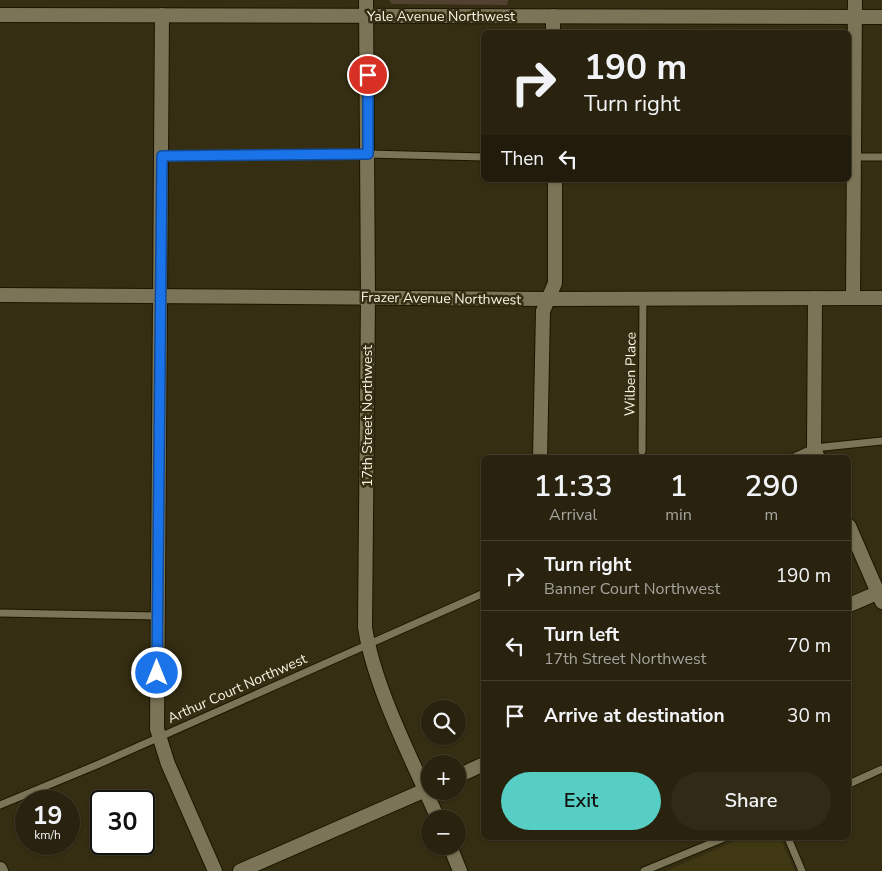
<!DOCTYPE html>
<meta charset="utf-8">
<style>
:root{--surface:#28220e;--page:#302a17;--text:#f1f3f6;--muted:#a5a49e;--line:#443f2e;--accent:#56cec4}
body{margin:0;font-family:"Nunito Sans",sans-serif;background:var(--page);color:var(--text);height:100vh;display:flex;flex-direction:column;font-size:19px;white-space:nowrap}
*{box-sizing:border-box;margin:0}
p{font-size:16px;color:var(--muted)}
.icon{flex:none;width:28px;height:28px;fill:none;stroke:currentColor;stroke-width:2;stroke-linecap:round;stroke-linejoin:round}
.map{position:relative;flex:1;overflow:hidden}
.drawer{position:absolute;left:481px;top:455px;width:370px;height:385px;display:flex;flex-direction:column;background:var(--surface);border-radius:8px;box-shadow:0 1px 4px #0004,0 0 0 1px var(--line)}
.drawer>*{flex:none}
.top-card{position:absolute;left:481px;top:30px;width:370px;height:152px;border-radius:8px;box-shadow:0 1px 4px #0004,0 0 0 1px var(--line);background:#28220e;color:var(--text);overflow:hidden}
.tools{position:absolute;left:421px;top:700px;display:grid;gap:10px}
.tools a{display:grid;place-items:center;width:45px;height:45px;border-radius:50%;background:var(--surface);box-shadow:0 1px 4px #0004,0 0 0 1px var(--line);font-size:25px}
.speed{position:absolute;left:15px;top:790px;display:flex;gap:10px;font-size:25px;font-weight:700;text-align:center}
.speed>*{display:grid;place-content:center;width:65px;height:65px;border-radius:50%;background:var(--surface);box-shadow:0 1px 4px #0004,0 0 0 1px var(--line);line-height:1}
.speed small{font-size:12px;font-weight:400}
.speed .limit{border:2px solid #111;border-radius:8px;background:#fff;color:#111}
.pin{position:absolute;display:grid;place-items:center;width:42px;height:42px;color:#fff;margin:-21px;border:2px solid #fff;border-radius:50%;box-shadow:0 1px 5px #0007}
.me{position:absolute;width:55px;margin:-28px;rotate:0deg;stroke-linejoin:round;filter:drop-shadow(0 0 4px #0008)}
.turn{display:flex;align-items:center;gap:18px;height:105px;padding:0 20px;font-size:22px}
.turn .icon{width:65px;height:65px;stroke-width:2.5}
.turn b{display:block;font-size:35px;line-height:42px}
.then{display:flex;align-items:center;height:48px;padding:0 20px;background:#0003;gap:10px;font-size:19px}
.eta{display:flex;justify-content:space-evenly;align-items:center;height:85px;text-align:center}
.eta b{font-size:30px;font-weight:600;line-height:35px}
.button{display:flex;gap:10px;margin-top:auto;padding:10px 20px}
.button a{flex:1;height:58px;border-radius:30px;background:var(--accent);color:#111;font-size:20px;font-weight:600;line-height:58px;text-align:center}
.button a+a{background:var(--page);color:var(--text)}
ul{padding:0;list-style:none}
li{display:flex;align-items:center;gap:15px;height:70px;padding:0 20px;border-top:1px solid var(--line)}
li div{flex:1}
li b{display:block;font-size:19px}
li em{font-style:normal}
.map>svg:first-child{display:block}
.built{fill:#403713}
.green{fill:#524031}
.lines{fill:none;stroke-linecap:round;stroke-linejoin:round}
.service-casing{stroke:#1c1600;stroke-width:9}
.minor-casing{stroke:#1c1600;stroke-width:16}
.service{stroke:#7b7456;stroke-width:7}
.minor{stroke:#7b7456;stroke-width:14}
.route-casing{stroke:#114b97;stroke-width:12}
.route{stroke:#1a73e8;stroke-width:9}
.labels{text-anchor:middle;stroke-width:5;stroke-linejoin:round;paint-order:stroke}
.street-label{font-size:14px;fill:#f7f4e3;stroke:#352e12}
</style>
<div class="map">
<svg width="882" height="871" viewBox="0 0 882 871">
<rect width="100%" height="100%" fill="#352e12"/>
<!-- built -->
<path class="built" d="M742,838H780L795,871H666Z"/>
<!-- green -->
<path class="green" d="M389,0H508L507,5L392,4Z"/>
<g class="lines">
<defs>
<g id="service">
<path d="M162,156L368,154L484,157"/>
<path d="M852,157H882"/>
<path d="M642,451L643,298"/>
<path d="M792,458L814,448L882,441"/>
<path d="M0,613L157,616"/>
<path d="M849,784L882,769"/>
<path d="M0,805L99,764L484,593"/>
<path d="M788,838L802,871"/>
<path d="M644,871L724,838"/>
</g>
<g id="minor">
<path d="M366,0L368,298L365,627C374,688 413,761 438,819"/>
<path d="M0,15L882,17"/>
<path d="M162,15L157,729L168,764L215,871"/>
<path d="M553,16V32"/>
<path d="M0,295L548,299L882,298"/>
<path d="M815,298L814,448L818,458"/>
<path d="M853,298L855,0"/>
<path d="M540,458L543,311L555,283V180"/>
<path d="M849,526L882,602"/>
<path d="M849,605L882,591"/>
<path d="M458,776L484,764"/>
<path d="M450,846L460,871"/>
<path d="M0,869L1,871"/>
<path d="M240,871L430,788"/>
</g>
</defs>
<!-- service casing -->
<use href="#service" class="service-casing"/>
<!-- minor casing -->
<use href="#minor" class="minor-casing"/>
<!-- service -->
<use href="#service" class="service"/>
<!-- minor -->
<use href="#minor" class="minor"/>
</g>
<g class="lines">
<defs>
<path id="route" d="M157,673L162,156L368,154V75"/>
</defs>
<!-- route casing -->
<use href="#route" class="route-casing"/>
<!-- route -->
<use href="#route" class="route"/>
</g>
<g class="labels">
<!-- street labels -->
<g class="street-label">
<text x="441" y="21">Yale Avenue Northwest</text>
<text transform="translate(441 298) rotate(1)" y="5">Frazer Avenue Northwest</text>
<text transform="translate(630 374) rotate(-89)" y="5">Wilben Place</text>
<text transform="translate(367 416) rotate(-90)" y="5">17th Street Northwest</text>
<text transform="translate(237 688) rotate(-24)" y="5">Arthur Court Northwest</text>
</g>
</g>
</svg>
<div class="tools">
<a><svg class="icon" aria-label="search" viewBox="0 0 24 24"><circle cx="10" cy="10" r="6"/><path d="M15 15l6 6"/></svg></a>
<a>+</a>
<a>−</a>
</div>
<div class="speed"><div>19<small>km/h</small></div><div class="limit">30</div></div>
<div class="pin" style="left:368px;top:75px;background:#d93025"><svg class="icon" aria-label="arrive" viewBox="0 0 24 24"><path d="M6 21V4h12l-3 4 3 4H6"/></svg></div>
<svg class="me" style="left:157px;top:673px" viewBox="-20 -20 40 40"><circle r="17" fill="#1a73e8" stroke="#fff" stroke-width="3"/><path d="M0-11L8 9 0 5-8 9z" fill="#fff"/></svg>
<div class="top-card">
<div class="turn"><svg class="icon" aria-label="right" viewBox="0 0 24 24"><path d="M7 20v-9h11M14 6l5 5-5 5"/></svg><div><b>190 m</b>Turn right</div></div>
<div class="then">Then<svg class="icon" aria-label="left" viewBox="0 0 24 24"><path d="M17 20v-9H6M10 6l-5 5 5 5"/></svg></div>
</div>
<section class="drawer">
<div class="eta">
<div><b>11:33</b><p>Arrival</p></div>
<div><b>1</b><p>min</p></div>
<div><b>290</b><p>m</p></div>
</div>
<ul>
<li><svg class="icon" aria-label="right" viewBox="0 0 24 24"><path d="M7 20v-9h11M14 6l5 5-5 5"/></svg><div><b>Turn right</b><p>Banner Court Northwest</p></div><em>190 m</em></li>
<li><svg class="icon" aria-label="left" viewBox="0 0 24 24"><path d="M17 20v-9H6M10 6l-5 5 5 5"/></svg><div><b>Turn left</b><p>17th Street Northwest</p></div><em>70 m</em></li>
<li><svg class="icon" aria-label="arrive" viewBox="0 0 24 24"><path d="M6 21V4h12l-3 4 3 4H6"/></svg><div><b>Arrive at destination</b></div><em>30 m</em></li>
</ul>
<div class="button"><a>Exit</a><a>Share</a></div>
</section>
</div>
